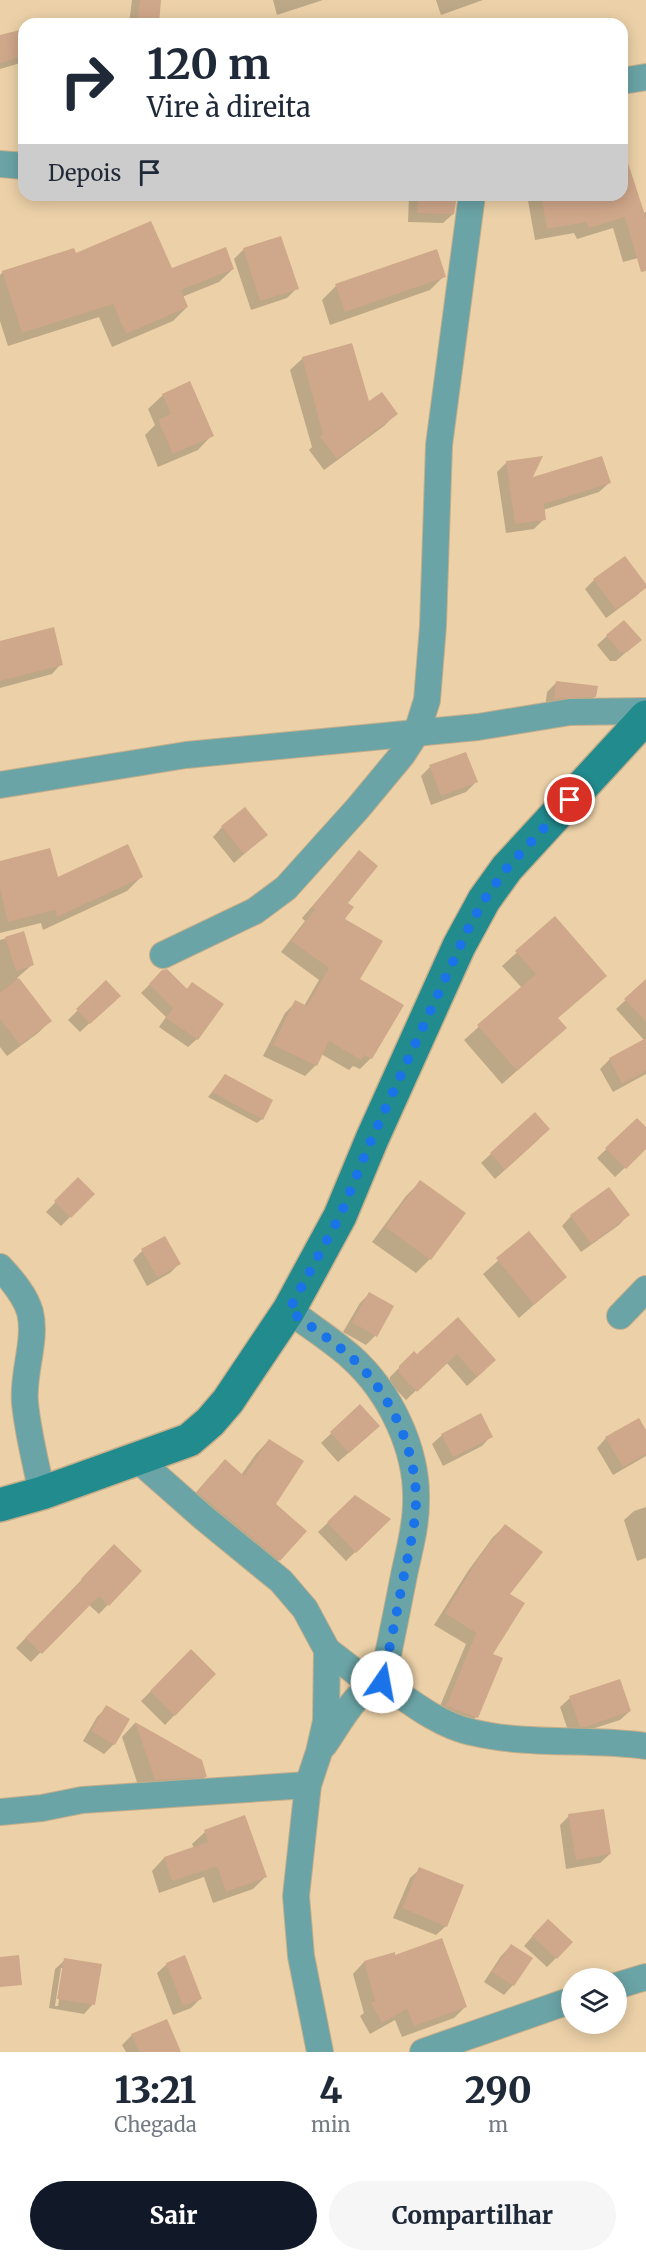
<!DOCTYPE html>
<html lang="pt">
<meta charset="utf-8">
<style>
:root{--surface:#fff;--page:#f6f6f7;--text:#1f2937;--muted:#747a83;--accent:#111827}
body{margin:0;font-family:Merriweather,serif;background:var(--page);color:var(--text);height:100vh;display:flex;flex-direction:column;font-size:22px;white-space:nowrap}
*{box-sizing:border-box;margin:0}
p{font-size:20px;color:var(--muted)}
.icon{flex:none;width:33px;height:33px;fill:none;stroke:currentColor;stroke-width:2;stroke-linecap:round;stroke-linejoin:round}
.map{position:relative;height:2052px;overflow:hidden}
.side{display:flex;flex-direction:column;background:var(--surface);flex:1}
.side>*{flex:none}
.guide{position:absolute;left:18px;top:18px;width:610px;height:183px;border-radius:18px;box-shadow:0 3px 15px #0003;background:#fff;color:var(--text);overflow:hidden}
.buttons{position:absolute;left:561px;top:1968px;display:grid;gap:12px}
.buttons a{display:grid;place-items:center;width:66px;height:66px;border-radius:50%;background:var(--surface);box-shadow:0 3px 15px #0003;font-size:30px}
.pin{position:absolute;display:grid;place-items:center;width:51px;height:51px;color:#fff;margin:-26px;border:3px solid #fff;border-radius:50%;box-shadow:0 2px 6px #0007}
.me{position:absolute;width:66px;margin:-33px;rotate:12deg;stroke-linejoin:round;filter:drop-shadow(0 0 4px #0008)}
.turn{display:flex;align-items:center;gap:21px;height:126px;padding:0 30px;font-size:27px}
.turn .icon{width:78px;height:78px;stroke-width:2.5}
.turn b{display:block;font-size:42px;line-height:51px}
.then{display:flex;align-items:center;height:57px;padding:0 30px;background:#0003;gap:12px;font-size:22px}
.eta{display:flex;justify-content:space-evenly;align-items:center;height:102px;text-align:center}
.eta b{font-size:36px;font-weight:800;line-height:42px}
.primary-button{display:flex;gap:12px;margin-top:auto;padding:12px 30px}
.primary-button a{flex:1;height:69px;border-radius:36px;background:var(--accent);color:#fff;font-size:24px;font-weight:800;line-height:69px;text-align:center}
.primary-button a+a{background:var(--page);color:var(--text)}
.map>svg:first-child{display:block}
.shadow{fill:#0003;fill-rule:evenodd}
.building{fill:#cfa78a}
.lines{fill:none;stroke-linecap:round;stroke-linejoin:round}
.street-casing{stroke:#c5ae8a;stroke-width:28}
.secondary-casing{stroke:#c5ae8a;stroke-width:36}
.street{stroke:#6ba4a6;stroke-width:26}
.secondary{stroke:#228b8e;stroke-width:33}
.route{stroke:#1a73e8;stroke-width:10;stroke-dasharray:0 18}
</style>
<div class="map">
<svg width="646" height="2052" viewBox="0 0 646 2052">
<rect width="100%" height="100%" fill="#ecd1a8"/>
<!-- shadow -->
<g class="shadow">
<path d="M132,0H159L157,24H129Z"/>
<path d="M273,0H323L277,15Z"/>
<path d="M436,0H483L441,15Z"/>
<path d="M24,31V62L0,69V37Z"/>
<path d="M409,195H455L453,214L443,223L408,222Z"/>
<path d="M527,195H622L643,213L646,212V256L623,262L613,228L577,239L574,233L535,240Z"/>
<path d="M244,249L297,288L287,298L251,310L234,259Z"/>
<path d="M75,255L171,270L233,269L219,282L182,297L187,307L173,321L112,347L99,317L8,346L0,321V275L3,272Z"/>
<path d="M444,276L430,290L330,325L322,300L336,286Z"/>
<path d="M303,358L368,404L396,414L384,426L324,470L309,450L312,447L290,370Z"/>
<path d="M163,395L212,435L198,450L158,467L145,435L155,425L148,409Z"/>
<path d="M507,462L530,480L609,483L599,492L543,510L544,519L534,529L506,533L497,472Z"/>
<path d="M594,580L646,587L636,596L606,618L585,589Z"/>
<path d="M607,636L640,640L616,661H610L597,645Z"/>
<path d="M0,642L61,664L52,674L0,688Z"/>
<path d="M557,682L595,696L585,706L545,708L547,692Z"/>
<path d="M430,767L476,782L466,792L431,805L421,776Z"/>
<path d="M222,827L266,835L234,863L213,837Z"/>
<path d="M359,852L342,919L358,980L371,1058L360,1069L353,1066L349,1070L321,1054L316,1065L305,1076L263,1056L285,1013L296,1002L304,1006L319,980L281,952L305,921L302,918Z"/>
<path d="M0,862L57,879L141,877L127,891L43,930L41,923L0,933Z"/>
<path d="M555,918L557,1019L565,1028L502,1084L464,1040L522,988L502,966Z"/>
<path d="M23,933L33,964L17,978L50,1021L38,1033L7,1056L0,1047V940Z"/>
<path d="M163,971L186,990L192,984L197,1039L188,1047L159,1027L166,1017L141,993Z"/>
<path d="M646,981V1074L613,1092L600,1069L610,1059L644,1040L616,1009Z"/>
<path d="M106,982L109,1005L80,1032L68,1020Z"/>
<path d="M221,1081L262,1119L257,1123L208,1097Z"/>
<path d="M534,1114L539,1139L495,1179L481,1163Z"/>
<path d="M637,1120L646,1129V1148L615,1177L597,1158Z"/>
<path d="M78,1179L93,1194L61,1226L46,1212Z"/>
<path d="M420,1182L430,1259L416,1273L372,1242L406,1196Z"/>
<path d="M628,1215L619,1225L581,1252L562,1226L571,1216Z"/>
<path d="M529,1233L565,1277L519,1318L483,1274Z"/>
<path d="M142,1251L179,1264L170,1273L147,1286L133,1260Z"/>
<path d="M369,1294L375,1336L366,1345L343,1332L360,1303Z"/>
<path d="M458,1319L485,1370L467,1386L446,1362L406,1400L390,1383V1377L414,1353L417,1356Z"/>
<path d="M360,1406L368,1436L338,1462L321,1443Z"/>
<path d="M646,1433V1456L613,1475L597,1448L606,1438Z"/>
<path d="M442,1435L491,1436L482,1446L443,1466L432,1444Z"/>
<path d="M269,1440L279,1560L266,1573L185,1505L212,1474L241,1475L256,1454Z"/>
<path d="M355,1497L389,1519L346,1561L318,1532Z"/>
<path d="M646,1507V1558L637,1561L624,1520L634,1511Z"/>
<path d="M505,1526L508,1595L491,1654L476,1717L465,1729L435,1718L466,1644L434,1625L468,1571L493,1537Z"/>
<path d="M114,1546L140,1571L99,1614L88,1604L31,1662L16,1648Z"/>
<path d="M191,1651L214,1674L165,1725L141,1701Z"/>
<path d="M570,1698L630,1711L620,1720L570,1736L560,1707Z"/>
<path d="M107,1707L114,1744L104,1754L83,1741L97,1717Z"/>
<path d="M135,1723L201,1761L206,1776L192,1790L141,1794L122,1737Z"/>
<path d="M569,1816L610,1854L600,1863L566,1869L560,1825Z"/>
<path d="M205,1832L265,1877L253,1889L213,1903L204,1877L159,1893L152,1871L164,1858L194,1848L192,1844Z"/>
<path d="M420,1869L446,1926L436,1935L393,1918L410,1878Z"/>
<path d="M538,1930L556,1958L547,1967L524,1946Z"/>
<path d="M511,1946L513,1985L504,1995L484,1982L501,1956Z"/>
<path d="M394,1957L466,2006L454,2018L402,2037L395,2020L370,2034L360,2016L364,2013L353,1974L364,1962Z"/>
<path d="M65,1960L93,2004L84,2014L49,2008L55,1969ZM61,1968H64L58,2006H55Z"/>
<path d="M167,1964L200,1999L191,2008L173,2015L157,1973Z"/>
<path d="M132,2035L178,2052H126L122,2045Z"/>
</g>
<!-- building -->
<g class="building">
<path d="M140,0H161L159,24H137Z"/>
<path d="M24,29V56L0,63V35Z"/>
<path d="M626,157L646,218V271L641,272L625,217L589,228L586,222L547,229L541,195H622V158Z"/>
<path d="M418,195H457L454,214L417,213Z"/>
<path d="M151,221L172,268L226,247L234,269L181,290L188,307L126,334L113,304L22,333L2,271L74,248L76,253Z"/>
<path d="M281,236L299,289L260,301L243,248Z"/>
<path d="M437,249L446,277L345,312L335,284Z"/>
<path d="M352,343L369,401L382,392L398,414L337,459L320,437L323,434L302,357Z"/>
<path d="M190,381L214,436L173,454L158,420L171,414L162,394Z"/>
<path d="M543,456L533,477L602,456L611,483L544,504L546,520L515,524L506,461Z"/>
<path d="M625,556L646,584V588L616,610L593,579Z"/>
<path d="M624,620L642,640L627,652H620L606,635Z"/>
<path d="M54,627L63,665L0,681V641Z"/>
<path d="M556,681L598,686L596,697L554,699Z"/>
<path d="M466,752L478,782L441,796L429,765Z"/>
<path d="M245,807L268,835L244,854L221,826Z"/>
<path d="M128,844L143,877L57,917L55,910L8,922L0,889V861L50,848L58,877Z"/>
<path d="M359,850L378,866L348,903L354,907L345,919L383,941L360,979L404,1005L372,1059L364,1055L361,1060L329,1041L317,1066L273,1045L295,1000L307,1006L329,968L291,941L315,909L312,907Z"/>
<path d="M555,916L607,976L558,1018L567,1028L517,1071L477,1025L536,974L515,951Z"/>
<path d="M24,931L34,965L16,971L5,937Z"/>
<path d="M167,969L187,989L192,982L224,1004L198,1040L166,1018L173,1008L149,984L162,970Z"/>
<path d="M19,978L52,1021L20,1045L0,1019V993Z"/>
<path d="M646,979V1022L624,999Z"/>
<path d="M106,980L121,996L90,1024L76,1009Z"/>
<path d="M646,1038V1071L622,1084L609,1058Z"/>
<path d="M225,1074L273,1100L263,1120L212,1092Z"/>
<path d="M535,1112L550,1129L505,1170L490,1153Z"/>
<path d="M637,1118L646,1127V1149L626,1169L605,1148Z"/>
<path d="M78,1177L95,1194L71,1218L54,1201Z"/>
<path d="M420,1180L466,1213L431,1260L385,1227Z"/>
<path d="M609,1187L630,1215L591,1244L570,1215Z"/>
<path d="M529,1231L567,1277L534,1305L496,1258Z"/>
<path d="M165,1236L181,1264L157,1277L141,1249Z"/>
<path d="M369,1292L394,1306L377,1337L352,1322Z"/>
<path d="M458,1317L496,1360L477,1377L457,1354L417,1392L399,1373V1366L414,1351L417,1354Z"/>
<path d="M360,1404L380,1426L349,1453L330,1432Z"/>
<path d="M481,1413L493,1437L453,1457L441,1434Z"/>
<path d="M639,1418L646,1430V1454L623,1467L605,1437Z"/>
<path d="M269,1439L304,1461L276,1504L307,1531L280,1561L197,1492L225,1459L244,1476Z"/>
<path d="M355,1495L391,1519L356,1553L327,1522Z"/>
<path d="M505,1524L543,1552L510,1594L525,1603L493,1654L503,1658L478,1718L446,1706L476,1633L445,1613L479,1557Z"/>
<path d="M114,1544L142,1571L109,1606L99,1596L42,1654L25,1638L82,1580L81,1579Z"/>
<path d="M191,1649L216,1674L175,1716L150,1691Z"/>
<path d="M620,1679L631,1711L585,1727H580L569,1696Z"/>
<path d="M106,1705L130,1719L115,1745L91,1731Z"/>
<path d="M135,1722L202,1760L207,1777L155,1780Z"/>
<path d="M604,1809L611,1854L576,1860L568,1814Z"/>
<path d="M245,1815L267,1877L226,1892L217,1866L172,1881L164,1857L208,1842L204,1830Z"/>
<path d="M419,1867L464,1885L447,1927L402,1908Z"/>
<path d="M548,1919L573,1942L557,1959L532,1936Z"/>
<path d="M442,1938L467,2007L414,2026L407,2009L382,2023L371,2003L375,2001L364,1961L395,1952V1955Z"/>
<path d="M511,1944L533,1958L514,1986L492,1972Z"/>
<path d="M19,1955L22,1985L0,1987V1957Z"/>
<path d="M185,1955L202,1999L183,2006L166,1963Z"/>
<path d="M64,1958L102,1964L95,2005L57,1999Z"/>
<path d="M167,2019L181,2052H139L131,2034Z"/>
</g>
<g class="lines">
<defs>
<g id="street">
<path d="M622,81L646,77"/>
<path d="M0,164L24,166"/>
<path d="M0,785L186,755L478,727L570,712L646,711"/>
<path d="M163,955L255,911L286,888L358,808L402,755L417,732L427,700L433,626L439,445L472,195"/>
<path d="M0,1267C12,1280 25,1295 30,1312C37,1341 22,1373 25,1403C28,1434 36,1464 42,1493"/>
<path d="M289,1310C309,1326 332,1340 351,1357C390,1392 418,1450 416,1503C416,1527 409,1551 404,1575C397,1611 390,1646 382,1682"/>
<path d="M620,1316L646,1289"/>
<path d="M136,1458L204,1518L281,1581L305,1609L327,1650L326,1721L319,1752L308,1785L296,1896L301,1956L320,2052"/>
<path d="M327,1650L371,1684"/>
<path d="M324,1745C339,1724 357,1687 382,1682C409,1701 439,1725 471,1732C528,1746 588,1738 646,1746"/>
<path d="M0,1812L42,1808L82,1800L308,1785"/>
<path d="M616,1986L646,1977"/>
<path d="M423,2052L572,2000"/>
</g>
<path id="secondary" d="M0,1505L42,1493L189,1440L210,1422L228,1401L289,1310L340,1216L372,1139L459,946L484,900L507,868L646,717"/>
</defs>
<!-- street casing -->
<use href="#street" class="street-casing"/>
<!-- secondary casing -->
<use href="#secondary" class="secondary-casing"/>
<!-- street -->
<use href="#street" class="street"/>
<!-- secondary -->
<use href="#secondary" class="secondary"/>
</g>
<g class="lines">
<!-- route -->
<path class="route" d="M382,1682C390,1647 397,1611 404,1575C409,1551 415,1527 416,1503C417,1450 390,1392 351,1357C332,1340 309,1326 289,1310L340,1216L372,1138L467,931L484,900L507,868L570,800"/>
</g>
</svg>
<div class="buttons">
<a><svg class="icon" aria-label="layers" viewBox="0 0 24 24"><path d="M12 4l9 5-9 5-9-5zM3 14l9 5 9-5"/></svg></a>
</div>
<div class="pin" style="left:570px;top:800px;background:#d93025"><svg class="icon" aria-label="arrive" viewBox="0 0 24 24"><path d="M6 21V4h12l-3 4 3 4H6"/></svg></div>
<svg class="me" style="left:382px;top:1682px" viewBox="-20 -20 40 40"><circle r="19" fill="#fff"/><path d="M0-13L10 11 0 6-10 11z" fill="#1a73e8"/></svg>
<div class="guide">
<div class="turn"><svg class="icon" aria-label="right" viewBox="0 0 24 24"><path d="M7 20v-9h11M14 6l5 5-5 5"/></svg><div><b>120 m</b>Vire à direita</div></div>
<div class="then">Depois<svg class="icon" aria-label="arrive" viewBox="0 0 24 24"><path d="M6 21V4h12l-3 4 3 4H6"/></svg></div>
</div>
</div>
<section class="side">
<div class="eta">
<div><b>13:21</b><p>Chegada</p></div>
<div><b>4</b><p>min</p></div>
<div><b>290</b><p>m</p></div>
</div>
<div class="primary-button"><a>Sair</a><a>Compartilhar</a></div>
</section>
